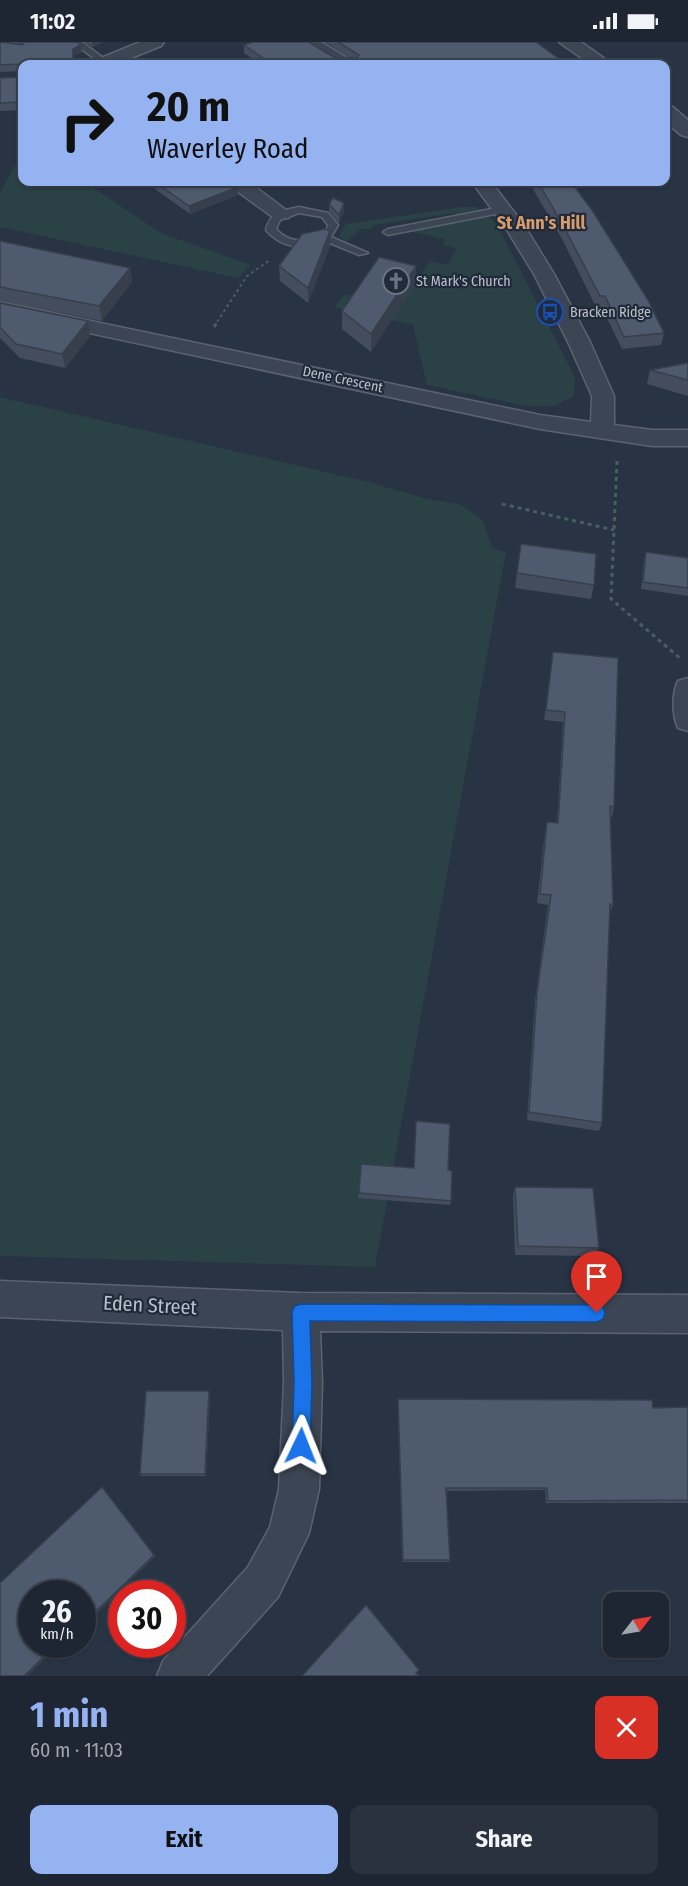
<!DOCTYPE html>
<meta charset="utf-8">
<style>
:root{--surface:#1e2633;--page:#2b323f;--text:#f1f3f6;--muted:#a1a5ac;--line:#3c434e;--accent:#95b2f1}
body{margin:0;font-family:"Fira Sans Condensed",sans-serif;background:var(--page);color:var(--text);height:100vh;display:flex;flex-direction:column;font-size:22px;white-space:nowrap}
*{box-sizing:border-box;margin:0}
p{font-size:20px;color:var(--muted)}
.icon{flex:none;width:33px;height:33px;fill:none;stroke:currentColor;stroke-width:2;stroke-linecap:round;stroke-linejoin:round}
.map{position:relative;height:1634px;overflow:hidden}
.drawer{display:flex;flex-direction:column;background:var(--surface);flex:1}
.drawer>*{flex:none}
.guide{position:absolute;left:18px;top:18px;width:652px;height:126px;border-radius:12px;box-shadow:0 2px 4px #0004,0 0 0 2px var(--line);background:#95b2f1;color:#111;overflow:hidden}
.needle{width:39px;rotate:59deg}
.buttons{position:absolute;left:603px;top:1550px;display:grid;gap:12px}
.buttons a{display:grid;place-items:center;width:66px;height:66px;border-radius:12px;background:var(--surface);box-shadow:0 2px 4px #0004,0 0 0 2px var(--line);font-size:30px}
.speed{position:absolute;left:18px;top:1538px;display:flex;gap:12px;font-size:30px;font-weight:700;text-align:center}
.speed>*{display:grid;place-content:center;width:78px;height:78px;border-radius:50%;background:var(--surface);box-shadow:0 2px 4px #0004,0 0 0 2px var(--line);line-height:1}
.speed small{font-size:15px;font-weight:400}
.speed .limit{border:9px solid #d22;background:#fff;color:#111}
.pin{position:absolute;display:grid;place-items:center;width:51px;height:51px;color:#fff;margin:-62px -26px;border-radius:50% 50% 50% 0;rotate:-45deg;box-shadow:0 0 6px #0007}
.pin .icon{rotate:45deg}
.me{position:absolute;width:66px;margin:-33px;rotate:2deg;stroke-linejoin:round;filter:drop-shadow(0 0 4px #0008)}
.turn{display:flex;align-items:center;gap:21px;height:126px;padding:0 30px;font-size:27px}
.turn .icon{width:78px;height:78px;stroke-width:2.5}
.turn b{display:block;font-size:42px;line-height:51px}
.round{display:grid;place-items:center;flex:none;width:63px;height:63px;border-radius:12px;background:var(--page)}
.summary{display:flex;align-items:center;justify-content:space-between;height:102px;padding:0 30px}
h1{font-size:36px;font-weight:700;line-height:45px;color:var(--accent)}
.primary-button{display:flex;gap:12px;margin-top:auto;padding:12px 30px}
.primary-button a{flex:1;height:69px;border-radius:12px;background:var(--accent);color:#111;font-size:24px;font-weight:700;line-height:69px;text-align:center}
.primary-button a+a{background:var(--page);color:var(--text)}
.status{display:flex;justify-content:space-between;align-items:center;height:42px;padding:0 30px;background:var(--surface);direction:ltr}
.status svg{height:16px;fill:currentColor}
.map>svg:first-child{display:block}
.green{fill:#2a4145}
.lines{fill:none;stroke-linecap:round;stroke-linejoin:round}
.service-casing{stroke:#5b6371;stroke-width:3}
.minor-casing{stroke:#5b6371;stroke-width:3}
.tertiary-casing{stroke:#5b6371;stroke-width:3}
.path-far1{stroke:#485e61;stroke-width:2;stroke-dasharray:3 3;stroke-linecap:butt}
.path{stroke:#485e61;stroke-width:3;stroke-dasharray:4 4;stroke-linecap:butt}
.service{fill:#3c4553;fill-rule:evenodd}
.minor{fill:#3c4553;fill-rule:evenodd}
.tertiary{fill:#3c4553;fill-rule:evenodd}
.wall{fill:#434d5e}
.shaded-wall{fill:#373f4c}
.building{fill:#4e5a6d;stroke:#373f4c;stroke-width:1.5}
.route{fill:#1a73e8;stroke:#114b97;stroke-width:1.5}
.labels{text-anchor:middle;stroke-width:4.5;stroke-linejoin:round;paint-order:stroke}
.far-poi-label{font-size:14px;fill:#bac1cd;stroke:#212a39;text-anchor:start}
.far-street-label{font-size:14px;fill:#bac1cd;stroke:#212a39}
.far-district-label{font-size:18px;font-weight:bold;fill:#d69c6b;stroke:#212a39}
.near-street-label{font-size:20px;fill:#bac1cd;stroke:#212a39}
</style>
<div class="status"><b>11:02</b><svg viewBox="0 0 49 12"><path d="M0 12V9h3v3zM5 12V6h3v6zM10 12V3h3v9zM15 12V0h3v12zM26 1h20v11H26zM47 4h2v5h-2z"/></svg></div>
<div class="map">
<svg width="688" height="1634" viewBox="0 0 688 1634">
<rect width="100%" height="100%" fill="#283344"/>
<!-- green -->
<g class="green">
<path d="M22,110V140H85L161,191L251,223L238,236L0,185V151Z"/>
<path d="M462,165H477L496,181L575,335L574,354L554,364H526L427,343L413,283L334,265L345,252L363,256L396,271L430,219L447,223L457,207L443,203L445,197L408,189L459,175L456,171L375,183L370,187H361L346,200L339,193L346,182Z"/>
<path d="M0,355L369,440L427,457L460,462L483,478L492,506L506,510L375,1225L0,1214Z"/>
</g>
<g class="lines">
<defs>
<g id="service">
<path d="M72,0H82L110,21L102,22Z"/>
<path d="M299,165L328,171L338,183L331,195L368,211L359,213L325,199C304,209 281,206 266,188C269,171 284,168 299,165ZM299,171L322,175L328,183L327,187C312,202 291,203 276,187L280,178Z"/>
<path d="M502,165L505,166V170L388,193L383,190L388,187Z"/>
</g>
<g id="minor">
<path d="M140,0H164L161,4L116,22H93L96,18Z"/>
<path d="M300,0H321L357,22H336Z"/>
<path d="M228,140H249L291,172L288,176H274L230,144Z"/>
<path d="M472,140H491L524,183L554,232L590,300L614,354V383L652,388H688V404H652L540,387L0,272V260L540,373L591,380L592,354L568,300L534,232L505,185Z"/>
<path d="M688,636V689L678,686C672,673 672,651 678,639Z"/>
<path d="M0,1239L301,1251L688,1253V1291L320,1289L322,1341L319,1447L309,1491L278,1555L207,1634H157L163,1619L248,1525L270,1485L279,1447L284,1341L283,1288L0,1275Z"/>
</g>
<g id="tertiary">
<path d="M559,0H581L612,22H590Z"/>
<path d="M666,63L673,65L688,78V95L681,93L666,80Z"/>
</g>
</defs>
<!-- service casing -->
<use href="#service" class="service-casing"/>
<!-- minor casing -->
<use href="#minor" class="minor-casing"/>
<!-- tertiary casing -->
<use href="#tertiary" class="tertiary-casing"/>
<!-- path-far1 -->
<path class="path-far1" d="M217,280L247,234L270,218"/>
<!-- path -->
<g class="path">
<path d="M214,285L218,279"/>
<path d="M617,419L611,557L681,617"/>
<path d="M502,462L614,488"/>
</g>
<!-- service -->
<use href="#service" class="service"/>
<!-- minor -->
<use href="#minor" class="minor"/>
<!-- tertiary -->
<use href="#tertiary" class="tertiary"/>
</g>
<!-- wall -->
<g class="wall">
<path d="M0,0H77L82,10L74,14L22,22V68L0,69V36L22,35V29L0,30Z"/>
<path d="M85,0H103L93,5Z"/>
<path d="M325,0H536L566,22H260L244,11V3L335,16H350Z"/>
<path d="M145,140H230L238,153L190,172Z"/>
<path d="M252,140H271L259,144Z"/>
<path d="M529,140H571L664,291L661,303L622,307L602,266L597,267L562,197Z"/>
<path d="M329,162L344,169L339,181L329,169Z"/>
<path d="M0,199L130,226L132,240L102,279L0,259Z"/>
<path d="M330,204L308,261L280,239L279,224Z"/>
<path d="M416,224L415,242L371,310L342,287V269Z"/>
<path d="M0,261L88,279L90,294L65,326L20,316L0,296Z"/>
<path d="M688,321V354L647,342L650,328Z"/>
<path d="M521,502L594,543L591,557L515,546Z"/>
<path d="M646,510L688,516V554L641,547L644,518Z"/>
<path d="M553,610L614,765L612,775H610L613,863L609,872L602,1081L599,1089L527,1078L535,959L548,863L537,861L545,790L547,780L557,781L563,680L544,678Z"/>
<path d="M361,1122L448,1128L451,1159L450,1163L358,1156Z"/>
<path d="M515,1145L599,1206L594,1214L515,1213L513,1154Z"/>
<path d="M210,1353L206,1434H142L140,1432Z"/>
<path d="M398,1357L653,1366L688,1365V1461H546L545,1448L446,1449L450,1518L449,1520H402Z"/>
</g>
<!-- shaded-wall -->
<g class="shaded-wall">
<path d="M92,0H103L93,5Z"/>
<path d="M81,3L82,10L74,14L75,22H73V7Z"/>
<path d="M258,140H271L259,144Z"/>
<path d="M238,145V153L190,172L189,164Z"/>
<path d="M344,161V169L339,181V173Z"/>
<path d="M330,189V204L308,261V246Z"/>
<path d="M416,224L415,242L371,310V292Z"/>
<path d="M130,226L132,240L102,279L99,264Z"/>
<path d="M88,279L90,294L65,326L62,312Z"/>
<path d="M209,1349L210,1353L206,1434L205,1432Z"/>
<path d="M102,1445L156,1514L82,1586V1583Z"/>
<path d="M63,1602H67L55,1614L51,1613Z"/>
<path d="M49,1610H52L28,1634H24Z"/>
</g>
<!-- building -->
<g class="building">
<path d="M0,0L24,3L19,0H77L81,3L73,7V22H22V60L0,61V36L22,35V22L0,23Z"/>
<path d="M253,0H309L335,16H357L359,13L338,0H536L566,22H272L244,3Z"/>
<path d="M155,140H230L238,145L189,164Z"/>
<path d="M538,140H571L592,168L648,258L664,291L624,295L605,254H600L564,185Z"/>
<path d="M333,156L344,161L339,173L329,162Z"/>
<path d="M325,187L330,189L308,246L279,224L302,192Z"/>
<path d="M0,199L130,226L99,264L0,245Z"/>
<path d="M379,215L416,224L371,292L342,269Z"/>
<path d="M0,261L88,279L62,312L16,302L0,285Z"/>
<path d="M688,321V338L650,328Z"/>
<path d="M521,502L596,512L594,543L517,531Z"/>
<path d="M646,510L688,516V546L643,540Z"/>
<path d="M553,610L618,616L614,765L610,764L613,863L610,862L602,1081L529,1070L537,950L551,853L540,852L547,780L558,781L565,670L546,668Z"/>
<path d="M416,1079L450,1082L448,1128L452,1129L451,1159L359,1151L361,1122L414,1126Z"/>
<path d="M515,1145L593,1146L599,1206L518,1204Z"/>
<path d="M146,1349H209L205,1432H140Z"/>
<path d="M398,1357L652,1358L653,1366L688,1365V1458L548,1459L547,1446H446L450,1518H403Z"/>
<path d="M102,1445L154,1513L82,1583V1551H32V1602H63L51,1613L49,1610L24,1634H0V1541Z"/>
<path d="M366,1563L419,1628L416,1631L419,1634H302Z"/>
</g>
<!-- route -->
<path class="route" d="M301,1262L597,1263L603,1265L605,1271L603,1277L597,1280L310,1279L312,1341L310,1404L307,1411L301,1413L294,1411L292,1404L294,1341L292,1270L295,1264Z"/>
<!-- icons -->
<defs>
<symbol id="church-ring" viewBox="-11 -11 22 22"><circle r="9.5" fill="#212a39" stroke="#6b7280" stroke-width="1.5"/><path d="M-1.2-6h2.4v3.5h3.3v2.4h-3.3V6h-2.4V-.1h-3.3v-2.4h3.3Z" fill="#6b7280"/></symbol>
<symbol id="bus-ring" viewBox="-11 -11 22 22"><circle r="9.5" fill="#212a39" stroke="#1a4fb4" stroke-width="1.5"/><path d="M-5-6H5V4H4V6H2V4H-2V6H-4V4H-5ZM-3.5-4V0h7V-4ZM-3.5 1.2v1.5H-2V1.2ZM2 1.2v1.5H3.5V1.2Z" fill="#1a4fb4"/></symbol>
</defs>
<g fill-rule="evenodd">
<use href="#church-ring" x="381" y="224" width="30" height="30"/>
<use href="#bus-ring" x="535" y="255" width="30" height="30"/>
</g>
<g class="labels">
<!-- far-poi labels -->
<g class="far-poi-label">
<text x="416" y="244">St Mark's Church</text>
<text x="570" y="275">Bracken Ridge</text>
</g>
<!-- far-street labels -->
<g class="far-street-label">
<text transform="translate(343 337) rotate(12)" y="5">Dene Crescent</text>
</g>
<!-- far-district labels -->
<g class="far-district-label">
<text x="541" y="187">St Ann's Hill</text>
</g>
<!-- near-street labels -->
<g class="near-street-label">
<text transform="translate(150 1263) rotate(3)" y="7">Eden Street</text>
</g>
</g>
</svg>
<div class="buttons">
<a><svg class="needle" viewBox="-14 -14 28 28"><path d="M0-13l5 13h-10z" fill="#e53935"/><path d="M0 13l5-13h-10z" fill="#a1a5ac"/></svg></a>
</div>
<div class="speed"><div>26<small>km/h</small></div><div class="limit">30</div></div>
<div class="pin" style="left:597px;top:1271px;background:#d93025"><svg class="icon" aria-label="arrive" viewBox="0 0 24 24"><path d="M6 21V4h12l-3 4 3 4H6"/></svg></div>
<svg class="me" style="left:301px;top:1404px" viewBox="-20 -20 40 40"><path d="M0-17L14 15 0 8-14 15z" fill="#1a73e8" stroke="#fff" stroke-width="4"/></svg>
<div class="guide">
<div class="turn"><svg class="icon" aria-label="right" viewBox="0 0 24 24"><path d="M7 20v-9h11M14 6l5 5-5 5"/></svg><div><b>20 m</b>Waverley Road</div></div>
</div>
</div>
<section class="drawer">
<div class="summary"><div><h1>1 min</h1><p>60 m · 11:03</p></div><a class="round" style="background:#d93025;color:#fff"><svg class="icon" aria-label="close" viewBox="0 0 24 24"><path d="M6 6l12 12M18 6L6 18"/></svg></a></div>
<div class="primary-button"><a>Exit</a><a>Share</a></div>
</section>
